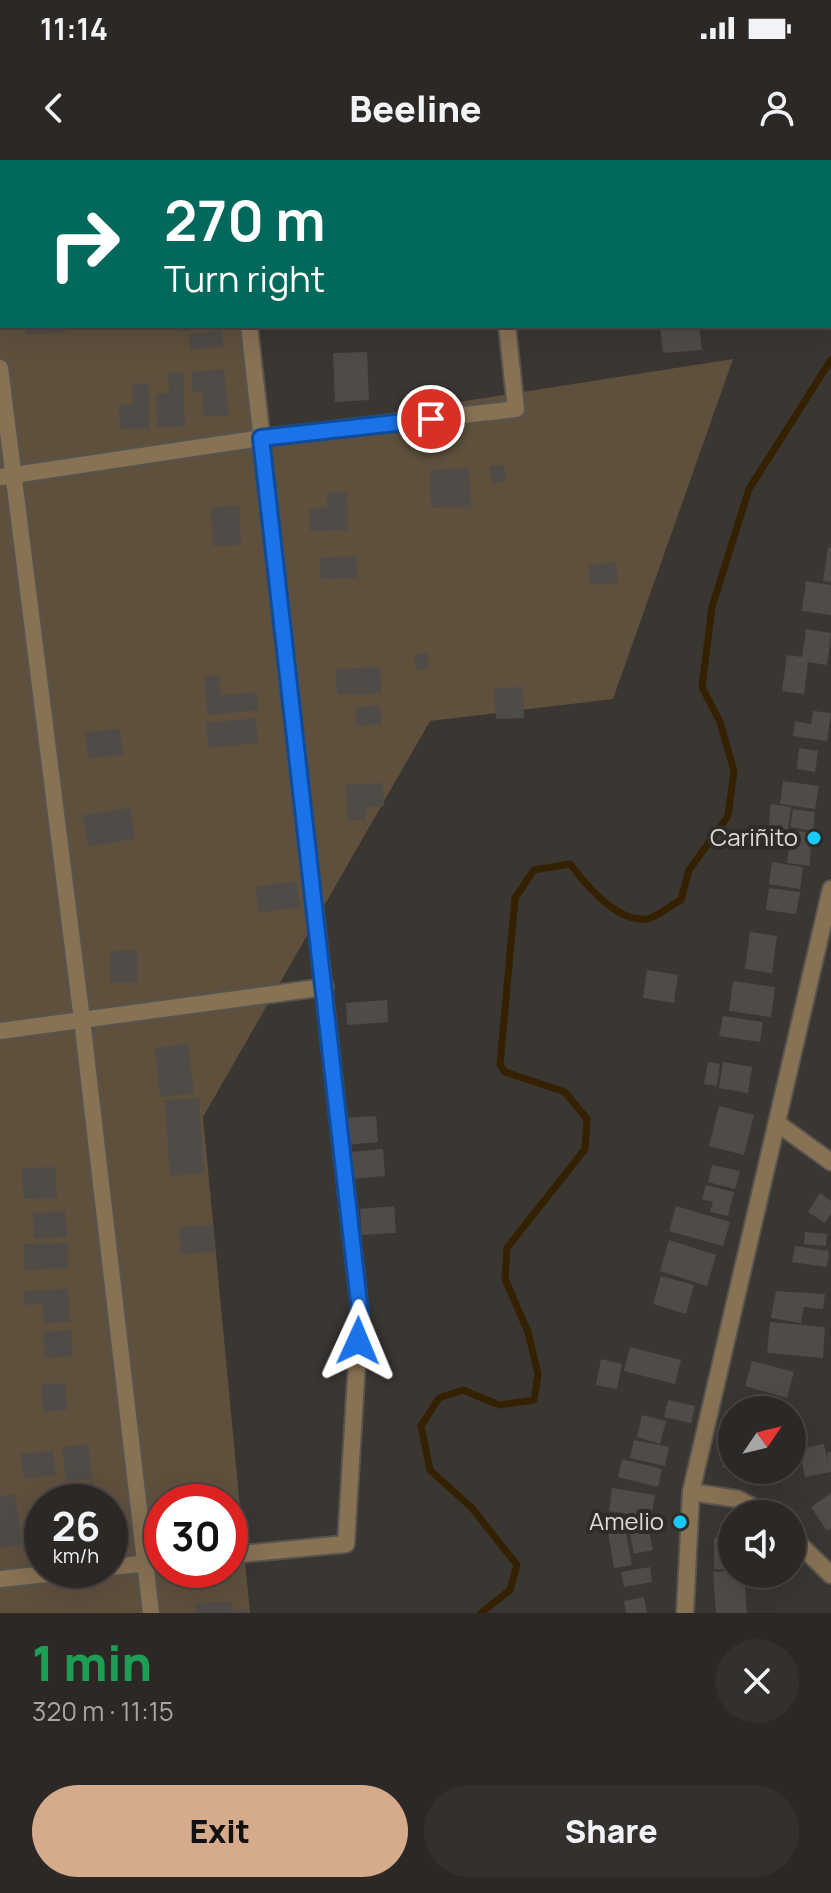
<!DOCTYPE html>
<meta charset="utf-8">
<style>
:root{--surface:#2c2826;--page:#34302e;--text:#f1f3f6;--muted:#a6a6a7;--line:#484443;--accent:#d6ab8b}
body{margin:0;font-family:Manrope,sans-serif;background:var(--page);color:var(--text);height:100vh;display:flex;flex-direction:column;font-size:30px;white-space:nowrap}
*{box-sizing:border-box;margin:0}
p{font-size:26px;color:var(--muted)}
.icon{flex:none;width:44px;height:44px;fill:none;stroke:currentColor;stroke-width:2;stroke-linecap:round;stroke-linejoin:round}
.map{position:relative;height:1453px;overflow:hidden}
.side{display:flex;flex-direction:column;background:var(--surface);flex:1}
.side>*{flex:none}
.banner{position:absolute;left:0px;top:0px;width:832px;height:168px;box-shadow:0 8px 32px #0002,0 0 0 2px var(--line);background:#00695c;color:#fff;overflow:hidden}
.needle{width:52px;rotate:55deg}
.buttons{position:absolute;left:718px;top:1236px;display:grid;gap:16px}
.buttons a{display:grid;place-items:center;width:88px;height:88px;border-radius:50%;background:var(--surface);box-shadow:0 8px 32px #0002,0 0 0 2px var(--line);font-size:40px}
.speed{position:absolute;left:24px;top:1324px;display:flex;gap:16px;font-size:40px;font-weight:700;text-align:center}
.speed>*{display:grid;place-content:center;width:104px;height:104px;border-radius:50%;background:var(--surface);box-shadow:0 8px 32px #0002,0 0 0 2px var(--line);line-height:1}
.speed small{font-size:20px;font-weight:400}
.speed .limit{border:12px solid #d22;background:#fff;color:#111}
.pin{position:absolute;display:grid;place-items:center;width:68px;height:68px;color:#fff;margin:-34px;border:4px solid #fff;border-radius:50%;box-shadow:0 2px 8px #0007}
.me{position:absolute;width:88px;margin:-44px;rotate:1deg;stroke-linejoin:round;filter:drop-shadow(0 0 6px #0008)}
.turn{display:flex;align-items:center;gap:28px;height:168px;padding:0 32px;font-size:36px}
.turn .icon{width:104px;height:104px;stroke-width:2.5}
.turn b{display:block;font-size:56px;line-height:68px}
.round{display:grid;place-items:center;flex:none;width:84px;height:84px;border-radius:42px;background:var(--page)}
.headline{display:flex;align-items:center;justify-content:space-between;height:136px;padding:0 32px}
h1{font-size:48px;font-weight:800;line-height:60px;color:#1e9e55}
.action{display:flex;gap:16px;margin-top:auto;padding:16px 32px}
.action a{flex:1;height:92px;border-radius:48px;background:var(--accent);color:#111;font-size:32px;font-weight:800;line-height:92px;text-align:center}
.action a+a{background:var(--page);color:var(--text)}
.status{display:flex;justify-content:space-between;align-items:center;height:56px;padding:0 40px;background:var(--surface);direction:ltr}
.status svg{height:22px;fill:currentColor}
header{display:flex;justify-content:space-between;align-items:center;height:104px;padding:0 32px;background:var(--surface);font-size:36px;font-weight:800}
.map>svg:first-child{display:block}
.green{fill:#5e503d;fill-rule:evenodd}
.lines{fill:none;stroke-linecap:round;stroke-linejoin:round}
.stream{stroke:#342101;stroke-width:7}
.building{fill:#4f4c47}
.street-casing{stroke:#575450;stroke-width:20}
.street{stroke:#887254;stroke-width:16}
.route-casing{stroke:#114b97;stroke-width:20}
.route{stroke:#1a73e8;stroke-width:14}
.poi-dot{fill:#18cafc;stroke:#2f2c28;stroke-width:3}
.labels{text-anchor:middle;stroke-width:8;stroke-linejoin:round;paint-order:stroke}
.poi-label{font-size:24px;fill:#dcdad7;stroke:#2f2c28;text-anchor:end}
</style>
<div class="status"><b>11:14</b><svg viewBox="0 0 49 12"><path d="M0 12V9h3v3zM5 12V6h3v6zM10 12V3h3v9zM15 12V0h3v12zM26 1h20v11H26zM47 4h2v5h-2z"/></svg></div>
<header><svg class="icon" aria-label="back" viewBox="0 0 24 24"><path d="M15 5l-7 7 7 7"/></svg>Beeline<svg class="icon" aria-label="person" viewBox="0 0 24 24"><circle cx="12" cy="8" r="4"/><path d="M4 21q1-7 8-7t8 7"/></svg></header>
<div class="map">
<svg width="831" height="1453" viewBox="0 0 831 1453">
<rect width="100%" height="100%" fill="#3a3632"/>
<!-- green -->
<path class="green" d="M0,0H236L2,2V166H255L268,272L733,199L613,539L430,561L203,957L250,1453H0ZM42,1342H110V1410H42ZM162,1342H230V1410H162Z"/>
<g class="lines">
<!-- stream -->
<g class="stream">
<path d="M769,0L770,2"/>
<path d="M830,52L831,53"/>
<path d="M481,1453L510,1430L517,1405L472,1348L430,1310L421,1266L439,1238L463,1230L499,1245L534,1240L538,1214L528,1172L505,1119L507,1088L585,989L587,959L565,932L505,912L500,905L515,738L534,710L570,704C586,725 617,763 647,759C657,757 671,745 681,740L689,710L728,656L734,611L720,562L702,527L712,447L749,329L831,200"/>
</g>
</g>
<!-- building -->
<g class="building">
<path d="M26,166H65L66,173L26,174Z"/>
<path d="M176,166H207V169L176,172Z"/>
<path d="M660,166H699L702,190L663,193Z"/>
<path d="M222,170L223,186L190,190L188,174Z"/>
<path d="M367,192L369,240L335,242L333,193Z"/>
<path d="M224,209L229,255L204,257L202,231L193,232L191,212Z"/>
<path d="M183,212L185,266L157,267L156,234L169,233L168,213Z"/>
<path d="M148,223L150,268L120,269L119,245L133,244L132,224Z"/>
<path d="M504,305L506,321L492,323L490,306Z"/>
<path d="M469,308L471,347L431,348L430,310Z"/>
<path d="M347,332L348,370L310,371L309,349L327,348V333Z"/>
<path d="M239,346L241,385L213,386L211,347Z"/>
<path d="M828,387L831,388V422L823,421Z"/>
<path d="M356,396L357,418L321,419L320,398Z"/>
<path d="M616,402L618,423L590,425L588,405Z"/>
<path d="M806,421L831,425V455L802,451Z"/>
<path d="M806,469L831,473L827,505L808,502L804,534L782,531L787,495L802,497Z"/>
<path d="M427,493L429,508L416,510L414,495Z"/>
<path d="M380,507L381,533L337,535L336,509Z"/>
<path d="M219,515L221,535L257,532L259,550L208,555L204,517Z"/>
<path d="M523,527L524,558L496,559L494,528Z"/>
<path d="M380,545L382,564L357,566L355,548Z"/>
<path d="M813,551L831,553L827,581L793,576L795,561L811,564Z"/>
<path d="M256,558L258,583L209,588L206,563Z"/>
<path d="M120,569L123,595L88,598L85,572Z"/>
<path d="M799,588L818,591L815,612L797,609Z"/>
<path d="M783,621L819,626L815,649L780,644Z"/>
<path d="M383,623L384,646L366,647V660H347L346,625Z"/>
<path d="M771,644L791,647L788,670L811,673L810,706L787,703L789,688H799L767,683Z"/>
<path d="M130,648L135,679L88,686L83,655Z"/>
<path d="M793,649L815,652L813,671L790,667Z"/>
<path d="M772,702L803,707L800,729L769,724Z"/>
<path d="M296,721L300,747L259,753L255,727Z"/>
<path d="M769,728L800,732L796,754L766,750Z"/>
<path d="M750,772L777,776L772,813L745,809Z"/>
<path d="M137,790V822H110V791Z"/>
<path d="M647,810L678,815L674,843L643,838Z"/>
<path d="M733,821L775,827L771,857L729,851Z"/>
<path d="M387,840L388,862L347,865L346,843Z"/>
<path d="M723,856L763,862L760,882L719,876Z"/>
<path d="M188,884L194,933L160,937L155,888Z"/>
<path d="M708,902L720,904L717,926L704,924Z"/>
<path d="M723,902L752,907L748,933L719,928Z"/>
<path d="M199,938L204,1013L170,1016L165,940Z"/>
<path d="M719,946L754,955L744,995L709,986Z"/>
<path d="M376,956L378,982L344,985L342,958Z"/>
<path d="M383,989L385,1016L351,1019L349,992Z"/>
<path d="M712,1005L740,1011L735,1029L708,1022Z"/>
<path d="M55,1007L57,1038L24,1039L22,1008Z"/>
<path d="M706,1025L734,1032L728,1056L710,1052L713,1042L702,1039Z"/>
<path d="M820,1033L831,1041V1054L825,1063L808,1052Z"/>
<path d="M394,1046L396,1073L362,1075L360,1049Z"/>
<path d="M676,1046L730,1062L723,1086L669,1071Z"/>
<path d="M65,1051L67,1077L34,1078L33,1053Z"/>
<path d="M213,1065L215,1092L181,1094L179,1067Z"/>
<path d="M805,1072L827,1074L826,1086L804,1084Z"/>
<path d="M669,1080L716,1095L707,1126L660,1111Z"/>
<path d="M68,1083V1108L25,1110L24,1084Z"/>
<path d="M795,1086L829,1091L827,1107L792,1102Z"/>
<path d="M661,1116L694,1125L686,1154L653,1144Z"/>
<path d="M68,1129L70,1162L44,1163L43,1144L25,1145L24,1131Z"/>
<path d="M776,1131L825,1134L823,1149L804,1147L801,1163L771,1158Z"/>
<path d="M770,1162L825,1167L823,1198L767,1193Z"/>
<path d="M71,1170L73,1196L45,1198L43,1172Z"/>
<path d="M630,1187L681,1200L675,1224L624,1211Z"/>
<path d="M601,1199L622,1204L617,1229L596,1225Z"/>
<path d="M752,1201L794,1212L787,1238L745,1226Z"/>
<path d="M65,1223L67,1250L43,1251L41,1225Z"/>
<path d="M754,1239L790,1249L789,1250H751Z"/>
<path d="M668,1240L695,1246L691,1263L664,1257Z"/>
<path d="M642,1255L666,1261L660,1284L637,1277Z"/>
<path d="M731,1278H732V1310L722,1307Z"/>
<path d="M634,1280L669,1287L665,1306L630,1298Z"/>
<path d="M88,1284L92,1318L66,1322L62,1287Z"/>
<path d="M824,1284L828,1304L827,1293L831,1292V1312L805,1317L799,1289Z"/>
<path d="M53,1291L56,1315L24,1319L21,1294Z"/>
<path d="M622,1299L662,1309L658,1327L618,1317Z"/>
<path d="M93,1322L95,1342H69L67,1325Z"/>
<path d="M612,1328L655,1335L651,1358L609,1351Z"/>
<path d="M831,1333V1368L827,1371L811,1347Z"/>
<path d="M15,1334L22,1385L0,1388V1336Z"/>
<path d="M647,1361L653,1390L634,1394L628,1364Z"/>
<path d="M624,1363L632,1405L614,1408L607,1366Z"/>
<path d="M714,1378L732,1379V1410L714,1409Z"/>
<path d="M650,1407L652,1422L624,1427L621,1412Z"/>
<path d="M732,1411V1414H744L747,1453H716L713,1412Z"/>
<path d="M644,1437L647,1453H626L624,1441Z"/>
<path d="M231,1441L232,1450L247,1449V1453H196L195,1444Z"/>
</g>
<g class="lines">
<defs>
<g id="street">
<path d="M232,0L233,2"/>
<path d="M490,0V2"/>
<path d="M0,208L82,860L151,1453"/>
<path d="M0,317L261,278L516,249L507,166"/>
<path d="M0,871L325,827"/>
<path d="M777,963L831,1002"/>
<path d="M691,1332L738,1339L767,1354"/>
<path d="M792,1377L831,1415"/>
<path d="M230,1395L346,1384L360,1152L249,166"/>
<path d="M110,1407L162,1402"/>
<path d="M0,1419L85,1410"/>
<path d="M685,1453L691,1332L831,729"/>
</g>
</defs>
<!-- street casing -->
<use href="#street" class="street-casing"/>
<!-- street -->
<use href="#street" class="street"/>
</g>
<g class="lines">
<defs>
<path id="route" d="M358,1181L360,1152L261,278L431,259"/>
</defs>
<!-- route casing -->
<use href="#route" class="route-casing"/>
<!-- route -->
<use href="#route" class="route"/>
</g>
<!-- markers -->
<g class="poi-dot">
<circle cx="814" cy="678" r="8"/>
<circle cx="680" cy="1362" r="8"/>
</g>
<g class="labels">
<!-- poi labels -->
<g class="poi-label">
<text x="798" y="686">Cariñito</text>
<text x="664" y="1370">Amelio</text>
</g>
</g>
</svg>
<div class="buttons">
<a><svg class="needle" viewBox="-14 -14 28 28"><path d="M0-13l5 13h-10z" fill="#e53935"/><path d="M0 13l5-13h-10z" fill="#a6a6a7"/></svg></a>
<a><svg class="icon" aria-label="sound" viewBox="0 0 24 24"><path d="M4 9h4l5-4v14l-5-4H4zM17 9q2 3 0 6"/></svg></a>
</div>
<div class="speed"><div>26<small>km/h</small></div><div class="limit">30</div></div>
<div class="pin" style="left:431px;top:259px;background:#d93025"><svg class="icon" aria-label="arrive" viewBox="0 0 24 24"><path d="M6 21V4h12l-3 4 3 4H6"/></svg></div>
<svg class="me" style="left:358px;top:1181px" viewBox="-20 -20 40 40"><path d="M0-17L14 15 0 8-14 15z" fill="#1a73e8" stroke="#fff" stroke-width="4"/></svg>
<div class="banner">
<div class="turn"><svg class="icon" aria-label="right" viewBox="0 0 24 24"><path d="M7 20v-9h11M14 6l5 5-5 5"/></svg><div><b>270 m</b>Turn right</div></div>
</div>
</div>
<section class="side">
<div class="headline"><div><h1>1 min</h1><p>320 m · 11:15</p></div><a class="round"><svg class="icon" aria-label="close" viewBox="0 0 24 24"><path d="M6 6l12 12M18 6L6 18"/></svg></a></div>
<div class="action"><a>Exit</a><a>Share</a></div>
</section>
